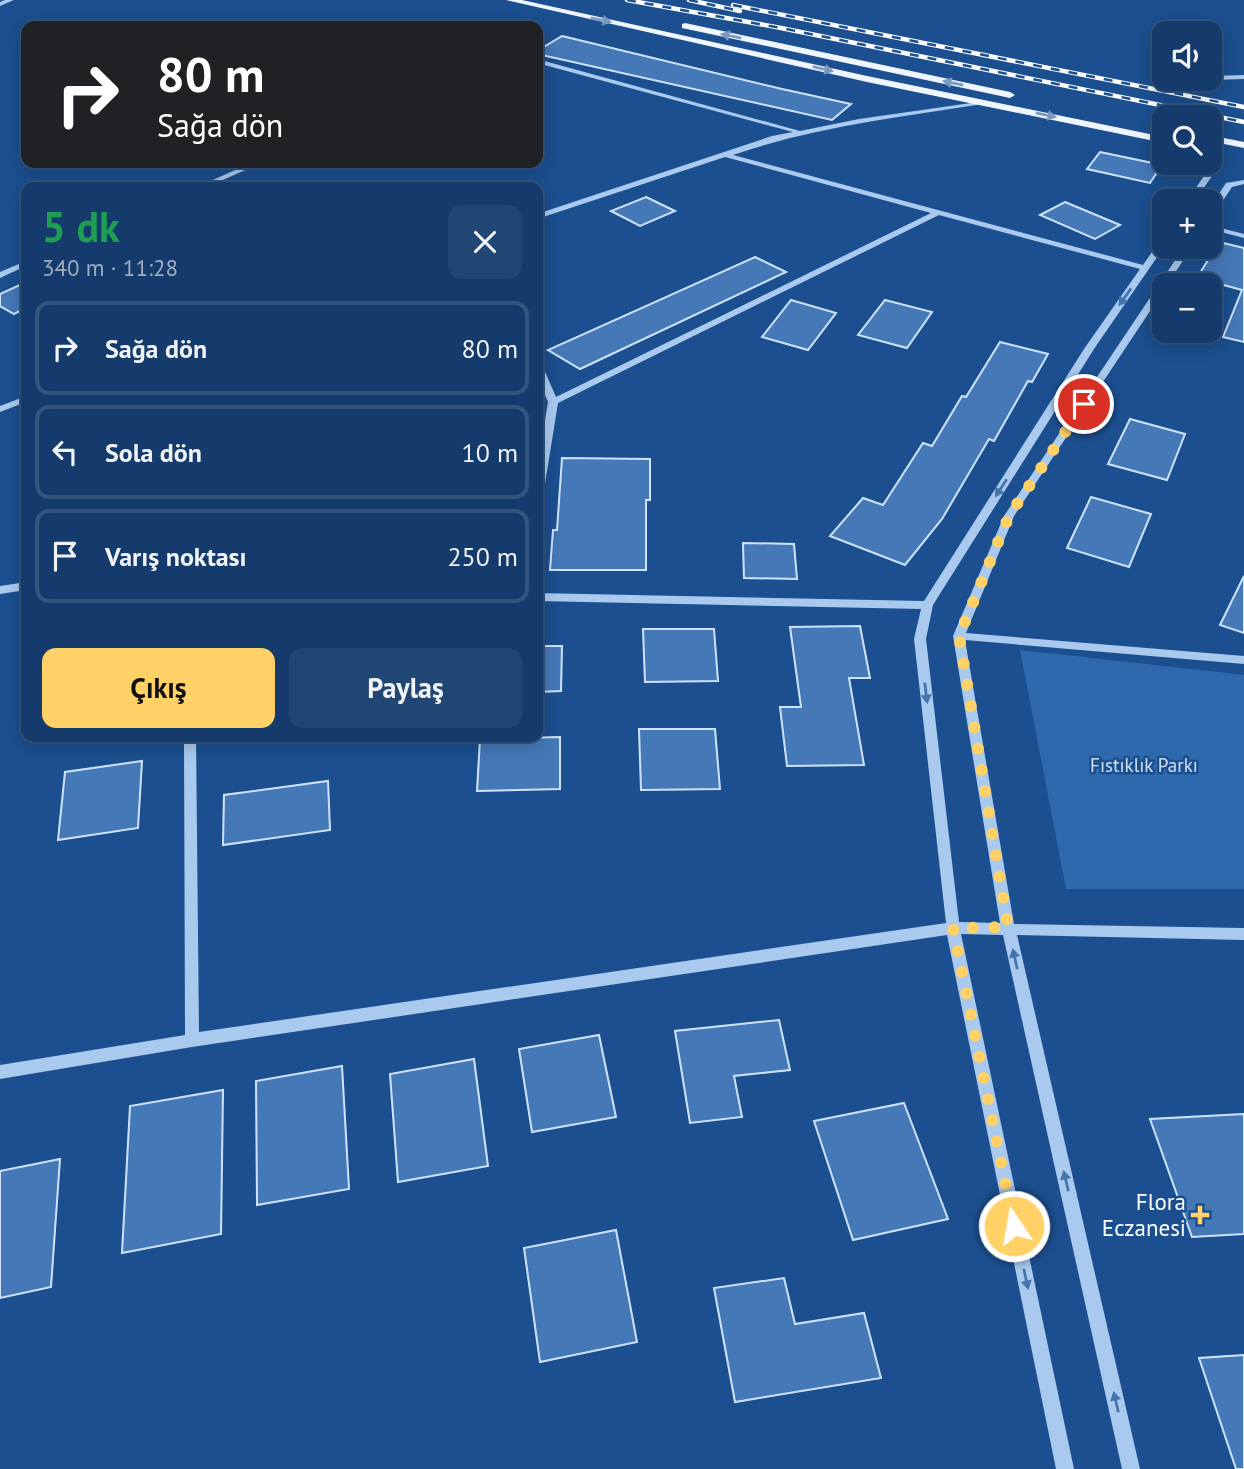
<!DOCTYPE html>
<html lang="tr">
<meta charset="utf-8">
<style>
:root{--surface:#143b6b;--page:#214673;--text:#f1f3f6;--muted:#9dadc1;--line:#33557e;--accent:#ffd166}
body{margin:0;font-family:"PT Sans",sans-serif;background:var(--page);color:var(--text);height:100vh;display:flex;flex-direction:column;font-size:26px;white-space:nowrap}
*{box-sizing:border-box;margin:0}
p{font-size:23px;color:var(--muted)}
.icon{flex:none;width:38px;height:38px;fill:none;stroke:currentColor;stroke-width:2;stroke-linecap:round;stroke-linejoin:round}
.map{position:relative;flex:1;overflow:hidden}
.panel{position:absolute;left:21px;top:182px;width:522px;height:560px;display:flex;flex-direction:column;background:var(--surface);border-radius:14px;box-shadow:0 4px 18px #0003,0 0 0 2px var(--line)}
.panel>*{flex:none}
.guide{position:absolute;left:21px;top:21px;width:522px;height:147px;border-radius:14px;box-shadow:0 4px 18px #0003,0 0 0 2px var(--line);background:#202124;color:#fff;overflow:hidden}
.controls{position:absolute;left:1152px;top:21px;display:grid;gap:14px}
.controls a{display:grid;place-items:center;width:70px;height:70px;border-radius:14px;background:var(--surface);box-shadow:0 4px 18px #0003,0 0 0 2px var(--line);font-size:35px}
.pin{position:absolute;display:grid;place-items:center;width:60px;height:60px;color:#fff;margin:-30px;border:4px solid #fff;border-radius:50%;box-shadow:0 2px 7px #0007}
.me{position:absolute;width:77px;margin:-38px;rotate:348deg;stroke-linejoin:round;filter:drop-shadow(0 0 5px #0008)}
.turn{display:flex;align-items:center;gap:24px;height:147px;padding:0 21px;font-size:32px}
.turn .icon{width:91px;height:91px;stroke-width:2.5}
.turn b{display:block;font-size:49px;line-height:60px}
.round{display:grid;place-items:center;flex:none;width:74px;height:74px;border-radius:14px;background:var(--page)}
.headline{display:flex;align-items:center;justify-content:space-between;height:119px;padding:0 21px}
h1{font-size:42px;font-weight:700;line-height:52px;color:#1e9e55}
.primary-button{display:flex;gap:14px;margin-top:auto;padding:14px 21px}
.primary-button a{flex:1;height:80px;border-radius:14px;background:var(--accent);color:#111;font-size:28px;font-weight:700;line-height:80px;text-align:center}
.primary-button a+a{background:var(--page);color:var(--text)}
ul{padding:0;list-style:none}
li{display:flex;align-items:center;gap:21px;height:94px;margin:0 14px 10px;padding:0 7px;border:4px solid var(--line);border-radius:14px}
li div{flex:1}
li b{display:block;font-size:26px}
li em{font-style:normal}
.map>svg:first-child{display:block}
.green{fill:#2e69ad}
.building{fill:#4478b7;stroke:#cfe3fa;stroke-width:2}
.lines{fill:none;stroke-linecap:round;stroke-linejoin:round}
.minor{fill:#a9c9ee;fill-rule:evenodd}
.major{fill:#f0f6ff;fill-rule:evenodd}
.rail-casing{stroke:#fff;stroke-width:4.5}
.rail{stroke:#1b4f8f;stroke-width:2.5;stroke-dasharray:9;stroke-linecap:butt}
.oneway{fill:#7b9ac1}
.oneway2{fill:#4674ac}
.route{stroke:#ffd166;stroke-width:12;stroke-dasharray:0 21.6}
.poi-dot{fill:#ffd166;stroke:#1b4f8f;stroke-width:2.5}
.labels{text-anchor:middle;stroke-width:5;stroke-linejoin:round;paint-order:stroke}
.park-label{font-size:19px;fill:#cfe3fa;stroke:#1b4f8f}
.near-poi-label{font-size:23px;fill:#fff;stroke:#1b4f8f;text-anchor:end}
</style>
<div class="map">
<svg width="1244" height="1469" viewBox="0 0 1244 1469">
<rect width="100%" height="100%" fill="#1b4f8f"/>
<!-- green -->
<path class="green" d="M1020,650L1244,675V889H1066Z"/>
<!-- building -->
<g class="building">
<path d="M562,36L782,89L851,104L832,120L537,54V51Z"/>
<path d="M1100,152L1162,165L1150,183L1087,169Z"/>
<path d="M646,197L675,211L640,226L611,211Z"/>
<path d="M1065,202L1120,225L1095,239L1040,215Z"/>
<path d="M1219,242L1244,248V342L1223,337L1242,290L1197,278Z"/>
<path d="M755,257L786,272L580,369L548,350Z"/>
<path d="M26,282V308L14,314L0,306V294Z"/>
<path d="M791,300L836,313L808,350L762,337Z"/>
<path d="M885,300L932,312L907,348L858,335Z"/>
<path d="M1000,342L1048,354L1032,382L1028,381L994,441L989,439L942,519L905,565L830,536L863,498L883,505L923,443L932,446L962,396L966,397Z"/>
<path d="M1130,419L1185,434L1167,480L1108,464Z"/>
<path d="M562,458L650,459V500H646V570H550L553,530H557Z"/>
<path d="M1091,497L1151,514L1129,567L1067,548Z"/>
<path d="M743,543L794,544L797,579L744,578Z"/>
<path d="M1244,576V633L1220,625Z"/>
<path d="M860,626L870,678H849L864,765L787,766L780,707H801L790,627Z"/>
<path d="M643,629H714L718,681L645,682Z"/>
<path d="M537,646H562L561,691L537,692Z"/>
<path d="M639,729H715L720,789L641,790Z"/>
<path d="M560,737V789L477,791L480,739Z"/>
<path d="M142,761L138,828L58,840L65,772Z"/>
<path d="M328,781L330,830L223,845L224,795Z"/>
<path d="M779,1020L790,1070L734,1076L742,1117L690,1123L675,1031Z"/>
<path d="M599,1035L616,1117L532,1132L519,1049Z"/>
<path d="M474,1059L488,1166L398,1182L390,1074Z"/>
<path d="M342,1066L349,1189L257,1205L256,1081Z"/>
<path d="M223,1090L221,1234L122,1253L130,1106Z"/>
<path d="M904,1103L948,1219L853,1240L814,1121Z"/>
<path d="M1244,1114V1234L1192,1237L1150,1119Z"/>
<path d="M60,1159L51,1287L0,1298V1171Z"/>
<path d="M616,1230L637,1342L540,1362L524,1248Z"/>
<path d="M784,1278L795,1324L864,1313L881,1378L735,1402L714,1288Z"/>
<path d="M1244,1355V1469H1236L1199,1358Z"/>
</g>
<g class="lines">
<!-- minor -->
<g class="minor">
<path d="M5,0H14L0,6V2Z"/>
<path d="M537,59L800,131L859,119L985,101L986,102L983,104C899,117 814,127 733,155L1143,265L1161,239H1164V247L1094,349L933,605L926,639L959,922L1000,923L953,636L1004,516L1184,247H1192L1167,285H1164V290L1014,516L966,633L1244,656V664L965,640L1014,924L1244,928V940L1017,935L1140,1469H1122L1003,935L961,934L1074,1469H1056L947,935L192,1047L0,1079V1065L185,1035L184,737H196L199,1032L946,923L914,639L921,609L537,601V593L924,601L1084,349L1140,269L939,215L558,403L542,502L537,505V469L548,402L537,376V362L542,365L556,397L931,213L725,157L537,219V214L772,136L793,132L537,63Z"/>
<path d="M1244,75V79L1213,80L1210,78L1213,76Z"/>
<path d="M1209,159L1218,167L1195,201H1187L1210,167L1207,163H1209Z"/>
<path d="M251,163H261L207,187H197Z"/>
<path d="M1244,180V184L1232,187L1212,217H1209V209L1226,183Z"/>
<path d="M1209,225L1244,234V238L1209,229Z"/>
<path d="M26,261V266L0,278V272Z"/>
<path d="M26,396V402L0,412V406Z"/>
<path d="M26,582V590L0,594V586Z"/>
</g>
<!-- major -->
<g class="major">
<path d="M506,0H522L867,76L1164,137V143L867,82Z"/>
<path d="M685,23L1010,92L1015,95L1010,98L682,28V24Z"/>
<path d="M1209,135L1244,142V148L1209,141Z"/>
</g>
<defs>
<g id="rail">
<path d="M627,0L781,28L1244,122"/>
<path d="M689,0L740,11"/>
<path d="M733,5L1244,107"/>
</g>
</defs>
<!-- rail casing -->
<use href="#rail" class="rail-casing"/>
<!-- rail -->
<use href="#rail" class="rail"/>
</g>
<!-- one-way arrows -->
<defs><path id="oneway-solid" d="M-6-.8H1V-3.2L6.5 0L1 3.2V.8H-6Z" transform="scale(1.75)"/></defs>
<g class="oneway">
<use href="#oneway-solid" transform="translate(601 20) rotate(12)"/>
<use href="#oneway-solid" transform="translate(731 36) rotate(-168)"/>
<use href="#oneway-solid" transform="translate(823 69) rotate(13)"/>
<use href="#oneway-solid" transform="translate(953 83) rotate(-168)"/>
<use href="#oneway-solid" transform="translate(1046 115) rotate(12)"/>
</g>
<g class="oneway2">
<use href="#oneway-solid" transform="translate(1125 297) rotate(125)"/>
<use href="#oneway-solid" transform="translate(1001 488) rotate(123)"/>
<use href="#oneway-solid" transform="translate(926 693) rotate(83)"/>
<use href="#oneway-solid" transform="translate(1015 959) rotate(-103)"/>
<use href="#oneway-solid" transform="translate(1066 1181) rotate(-103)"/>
<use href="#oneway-solid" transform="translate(1026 1279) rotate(78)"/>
<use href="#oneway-solid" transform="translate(1116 1402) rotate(-103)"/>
</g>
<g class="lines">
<!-- route -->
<path class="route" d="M1014,1226L953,928L1008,927L959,636L1009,516L1084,404"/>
</g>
<!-- markers -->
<path class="poi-dot" d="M1196.5 1204.5h7v7h7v7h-7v7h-7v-7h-7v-7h7z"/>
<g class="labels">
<!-- park labels -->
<g class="park-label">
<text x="1144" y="772">Fıstıklık Parkı</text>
</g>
<!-- near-poi labels -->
<g class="near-poi-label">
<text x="1186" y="1210">Flora<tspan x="1186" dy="26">Eczanesi</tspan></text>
</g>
</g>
</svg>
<div class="controls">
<a><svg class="icon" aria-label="sound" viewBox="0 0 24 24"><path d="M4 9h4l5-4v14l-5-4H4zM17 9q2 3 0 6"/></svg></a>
<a><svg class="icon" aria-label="search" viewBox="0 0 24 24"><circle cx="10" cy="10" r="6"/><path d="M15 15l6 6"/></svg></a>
<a>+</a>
<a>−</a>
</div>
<div class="pin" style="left:1084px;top:404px;background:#d93025"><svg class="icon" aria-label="arrive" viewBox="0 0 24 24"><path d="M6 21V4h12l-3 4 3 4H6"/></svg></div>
<svg class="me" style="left:1014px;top:1226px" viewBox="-20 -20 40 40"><circle r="17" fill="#ffd166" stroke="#fff" stroke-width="3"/><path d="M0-11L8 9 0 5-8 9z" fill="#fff"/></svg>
<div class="guide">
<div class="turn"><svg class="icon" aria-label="right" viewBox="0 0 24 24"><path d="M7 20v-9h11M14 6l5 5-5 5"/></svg><div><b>80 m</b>Sağa dön</div></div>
</div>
<section class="panel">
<div class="headline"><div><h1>5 dk</h1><p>340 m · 11:28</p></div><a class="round"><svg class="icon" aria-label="close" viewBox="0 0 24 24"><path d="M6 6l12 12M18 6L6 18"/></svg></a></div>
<ul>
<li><svg class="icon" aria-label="right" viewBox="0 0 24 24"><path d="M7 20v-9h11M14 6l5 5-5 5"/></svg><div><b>Sağa dön</b></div><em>80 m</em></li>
<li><svg class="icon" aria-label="left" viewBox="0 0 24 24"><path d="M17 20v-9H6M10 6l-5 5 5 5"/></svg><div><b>Sola dön</b></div><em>10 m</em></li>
<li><svg class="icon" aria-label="arrive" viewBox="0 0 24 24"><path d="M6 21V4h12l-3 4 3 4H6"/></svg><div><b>Varış noktası</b></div><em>250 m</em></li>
</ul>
<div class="primary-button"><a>Çıkış</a><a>Paylaş</a></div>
</section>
</div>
